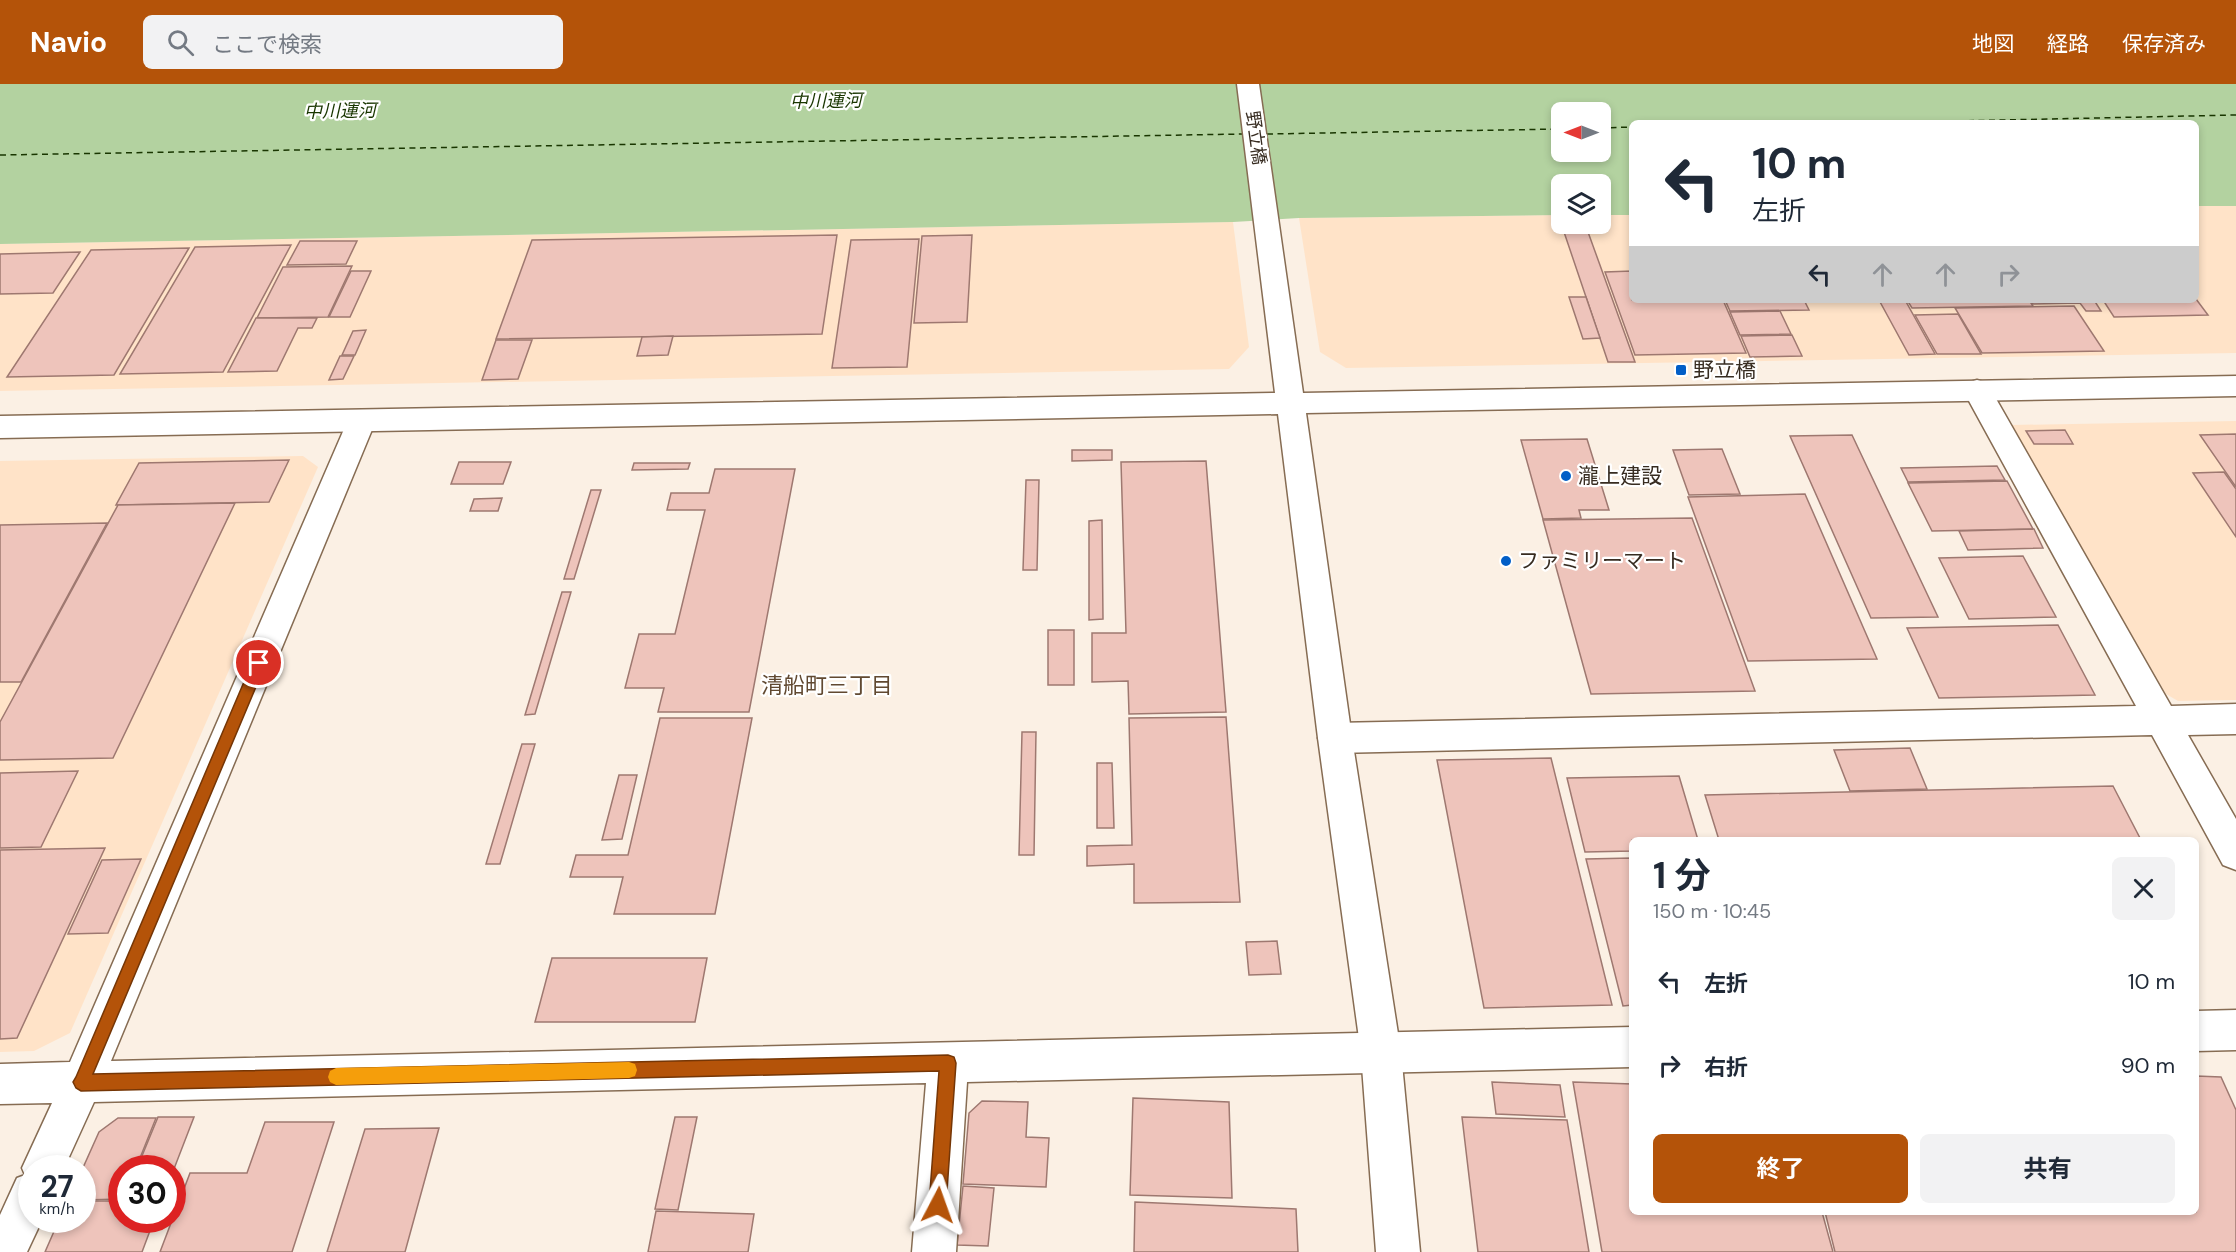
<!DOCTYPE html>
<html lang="ja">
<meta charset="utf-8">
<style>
:root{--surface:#fff;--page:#f2f2f3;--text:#1f2937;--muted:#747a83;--accent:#b45309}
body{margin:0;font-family:"DM Sans","Noto Sans JP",sans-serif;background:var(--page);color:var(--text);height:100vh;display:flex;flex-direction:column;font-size:22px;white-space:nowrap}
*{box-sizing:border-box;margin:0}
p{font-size:20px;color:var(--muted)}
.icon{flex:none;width:33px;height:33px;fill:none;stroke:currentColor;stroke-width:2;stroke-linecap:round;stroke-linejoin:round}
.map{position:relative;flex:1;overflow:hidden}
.side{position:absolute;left:1629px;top:753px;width:570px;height:378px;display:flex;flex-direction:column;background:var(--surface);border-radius:9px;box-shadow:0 3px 9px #0003}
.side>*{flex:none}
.banner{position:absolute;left:1629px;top:36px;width:570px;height:183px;border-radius:9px;box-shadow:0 3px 9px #0003;background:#fff;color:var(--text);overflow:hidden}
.needle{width:39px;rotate:270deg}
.buttons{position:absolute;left:1551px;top:18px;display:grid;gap:12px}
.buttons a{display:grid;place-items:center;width:60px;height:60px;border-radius:9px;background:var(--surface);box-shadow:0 3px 9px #0003;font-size:30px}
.speed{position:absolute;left:18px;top:1071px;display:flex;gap:12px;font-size:30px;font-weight:700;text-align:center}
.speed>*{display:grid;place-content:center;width:78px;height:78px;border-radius:50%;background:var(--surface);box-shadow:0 3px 9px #0003;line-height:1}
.speed small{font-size:15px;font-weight:400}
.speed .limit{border:9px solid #d22;background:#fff;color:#111}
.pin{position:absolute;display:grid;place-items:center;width:51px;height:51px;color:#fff;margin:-26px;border:3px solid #fff;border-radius:50%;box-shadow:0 2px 6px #0007}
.me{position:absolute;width:66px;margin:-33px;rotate:4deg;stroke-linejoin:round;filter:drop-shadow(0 0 4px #0008)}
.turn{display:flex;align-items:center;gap:21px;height:126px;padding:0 24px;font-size:27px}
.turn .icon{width:78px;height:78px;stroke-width:2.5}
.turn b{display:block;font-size:42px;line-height:51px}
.lanes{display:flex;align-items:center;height:57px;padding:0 24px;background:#0003;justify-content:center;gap:30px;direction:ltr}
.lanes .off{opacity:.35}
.round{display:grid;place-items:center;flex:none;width:63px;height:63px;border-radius:9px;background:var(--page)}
.headline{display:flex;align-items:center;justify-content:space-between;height:102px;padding:0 24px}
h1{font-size:36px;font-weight:700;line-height:45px}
.cta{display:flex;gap:12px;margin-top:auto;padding:12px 24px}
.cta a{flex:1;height:69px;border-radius:9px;background:var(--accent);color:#fff;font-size:24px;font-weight:700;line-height:69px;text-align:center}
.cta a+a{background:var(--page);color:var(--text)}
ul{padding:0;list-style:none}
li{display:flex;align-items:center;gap:18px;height:84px;padding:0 24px}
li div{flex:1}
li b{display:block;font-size:22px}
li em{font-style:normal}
header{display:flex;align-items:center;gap:36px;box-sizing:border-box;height:84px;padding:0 30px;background:var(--accent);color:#fff}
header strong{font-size:28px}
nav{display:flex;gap:33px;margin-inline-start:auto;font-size:21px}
.search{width:420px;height:54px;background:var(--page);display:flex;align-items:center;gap:15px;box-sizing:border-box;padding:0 21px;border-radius:9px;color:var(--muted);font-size:22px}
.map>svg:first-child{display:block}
.built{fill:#ffe3c8}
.water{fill:#b3d2a0;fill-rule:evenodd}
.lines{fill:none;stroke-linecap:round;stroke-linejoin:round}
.ferry{stroke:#193600;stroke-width:1.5;stroke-dasharray:6 4.5;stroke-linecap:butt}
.building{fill:#eec4bb;stroke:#9e7870;stroke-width:1.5}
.minor-casing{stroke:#866c53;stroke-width:3}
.tertiary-casing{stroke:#866c53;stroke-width:3}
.minor{fill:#fff;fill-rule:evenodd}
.tertiary{fill:#fff;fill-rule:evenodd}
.route{fill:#b45309;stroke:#753606;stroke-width:1.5}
.slow{fill:#f59e0b}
.poi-dot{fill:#025ec7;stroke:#fff;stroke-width:2}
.labels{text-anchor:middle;stroke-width:4.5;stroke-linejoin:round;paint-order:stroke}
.far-water-label{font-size:18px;font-style:italic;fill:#193600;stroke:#fff}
.far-street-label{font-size:18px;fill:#372c21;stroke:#fff}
.poi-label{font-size:21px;fill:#372c21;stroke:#fff;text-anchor:start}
.neighbourhood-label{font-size:22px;fill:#614931;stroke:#fff}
</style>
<header>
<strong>Navio</strong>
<div class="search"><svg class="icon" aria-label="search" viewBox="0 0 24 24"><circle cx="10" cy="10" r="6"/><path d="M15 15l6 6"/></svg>ここで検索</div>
<nav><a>地図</a><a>経路</a><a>保存済み</a></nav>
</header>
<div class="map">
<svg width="2236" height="1168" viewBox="0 0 2236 1168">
<rect width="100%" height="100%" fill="#fbf0e4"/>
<!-- built -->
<g class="built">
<path d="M2196,122H2236V269L1346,284L1320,268L1299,134L1561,131L1562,140H1600L1601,131H1632V216H2196Z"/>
<path d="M1233,138L1249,263L1229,285L0,307V160Z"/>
<path d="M2236,337V616L2178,617L2166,610L2011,341Z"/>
<path d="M303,372L318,383L70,949L34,967L0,968V377Z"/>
</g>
<!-- water -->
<path class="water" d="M0,0H2236V122H2196V39H1632V131H1601L1600,100H1562L1561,131L1299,134L1233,138L0,160ZM1562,28H1600V68H1562Z"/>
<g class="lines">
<!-- ferry -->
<g class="ferry">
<path d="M1863,39L2236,31"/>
<path d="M1600,44L1632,43"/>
<path d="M1267,50L1562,45"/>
<path d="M0,71L1244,50"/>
</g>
</g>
<!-- building -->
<g class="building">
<path d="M1564,148H1588L1635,278H1608Z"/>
<path d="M837,151L822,250L496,255L532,156Z"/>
<path d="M972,151L967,238L914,239L922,152Z"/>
<path d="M919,155L907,283L832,284L851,156Z"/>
<path d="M300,157H357L346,180L287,181Z"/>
<path d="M291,161L223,288L120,290L195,163Z"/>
<path d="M189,164L114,291L7,293L91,166Z"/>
<path d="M80,168L53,209L0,210V170Z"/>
<path d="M352,182L328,233L257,234L283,183Z"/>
<path d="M351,187H371L350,233H329Z"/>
<path d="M1632,187V216H1723L1746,269L1635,271L1605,188Z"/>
<path d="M1569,213H1586L1600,254L1583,255Z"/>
<path d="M2196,215L2208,231L2114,233L2103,216Z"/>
<path d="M1725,216H1804L1809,226L1730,227Z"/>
<path d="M1879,216H1905L1935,270L1909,271Z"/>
<path d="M1907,216H2029L2033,222L1912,224Z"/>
<path d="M2031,216H2094L2101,227H2086L2080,219L2033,220Z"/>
<path d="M2074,222L2104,267L1982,269L1955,224Z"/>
<path d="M1780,227L1791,250L1740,251L1730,228Z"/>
<path d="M1958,230L1981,270H1937L1915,231Z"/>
<path d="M256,234H317L312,244H298L277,287L228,288Z"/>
<path d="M366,246L355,271H342L353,247Z"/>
<path d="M1792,251L1802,272L1750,273L1741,252Z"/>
<path d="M673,252L668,271L637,272L642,253Z"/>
<path d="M496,256H532L518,295L482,296Z"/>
<path d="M340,272H354L343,295L329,296Z"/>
<path d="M2065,346L2073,360H2034L2026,347Z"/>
<path d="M2236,350V403L2200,351Z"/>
<path d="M1852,351L1938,533L1871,534L1790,352Z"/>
<path d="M1587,355L1609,426H1579L1581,434L1543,435L1521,356Z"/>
<path d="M1722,365L1740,410L1689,411L1673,366Z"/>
<path d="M1072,366H1112V376L1072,377Z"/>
<path d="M289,376L269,418L116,421L139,379Z"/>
<path d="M1206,377L1226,628L1129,630L1128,597L1092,598V549H1126L1121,378Z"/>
<path d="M459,378H511L503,400H451Z"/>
<path d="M634,379H690L688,385L632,386Z"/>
<path d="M1997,382L2005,396L1908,398L1901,384Z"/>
<path d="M715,385H795L749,628H658L664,604H625L639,550H675L705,426H667L671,409H709Z"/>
<path d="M2224,388L2236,405V453L2193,389Z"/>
<path d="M1026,396H1039L1037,486H1023Z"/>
<path d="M2007,397L2033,445L1932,447L1908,399Z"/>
<path d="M591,406H601L574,495H564Z"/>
<path d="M1805,410L1877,575L1748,577L1688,413Z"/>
<path d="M502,414L498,427H470L474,415Z"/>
<path d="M235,419L113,674L0,676V638L118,421Z"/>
<path d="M1692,434L1755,607L1591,610L1543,436Z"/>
<path d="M1102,436L1103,535L1089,536V437Z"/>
<path d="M107,439L21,598H0V441Z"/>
<path d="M2034,445L2043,464L1968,466L1959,447Z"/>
<path d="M2023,472L2056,533L1969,535L1939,474Z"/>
<path d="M562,508H571L535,630L525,631Z"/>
<path d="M2058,541L2095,611L1939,614L1907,544Z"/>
<rect x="1048" y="546" width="26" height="55"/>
<path d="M1226,633L1240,818L1134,819V780L1087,782V762L1132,761L1129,634Z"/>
<path d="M660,634H752L715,830H614L623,793H570L576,771H628Z"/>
<path d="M1022,648H1036L1034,771H1019Z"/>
<path d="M522,660H535L500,780H486Z"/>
<path d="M1910,664L1927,705L1850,707L1834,666Z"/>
<path d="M1551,674L1612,921L1484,924L1437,676Z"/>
<path d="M1097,679H1112L1114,744H1097Z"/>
<path d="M78,687L41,763L0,764V689Z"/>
<path d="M619,691H637L622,755L602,756Z"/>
<path d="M1679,692L1698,756H1632V767L1585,768L1567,694Z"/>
<path d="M2113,702L2141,756H1719L1705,711Z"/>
<path d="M105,764L17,954L0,955V766Z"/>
<path d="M1632,774V921L1623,922L1586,775Z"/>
<path d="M141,775L108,849L68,850L102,776Z"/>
<path d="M1277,857L1281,890L1249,891L1246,858Z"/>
<path d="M552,874H707L695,938H535Z"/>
<path d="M2196,992L2221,993L2236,1026V1168H1835L1825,1128H2196Z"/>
<path d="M1492,998L1560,1001L1565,1033L1496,1030Z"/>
<path d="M1573,998L1632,1000V1128H1822L1833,1168H1602Z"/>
<path d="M1133,1014L1229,1018L1232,1114L1130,1111Z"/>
<path d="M982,1017L1028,1018L1026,1053L1049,1054L1046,1103L963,1100L969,1029Z"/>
<path d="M158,1033H194L172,1090V1084H137Z"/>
<path d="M675,1033H697L678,1126L655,1125Z"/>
<path d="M1462,1033L1567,1036L1589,1168H1478Z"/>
<path d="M118,1034H156L136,1084H122V1115L82,1116V1086L99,1048Z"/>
<path d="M265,1038H334L292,1168H160L190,1089H247Z"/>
<path d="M439,1044L405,1168H327L365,1045Z"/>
<path d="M963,1102L994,1104L988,1162L957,1161Z"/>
<path d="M82,1117H122V1136H154L142,1168H45L59,1136H82Z"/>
<path d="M1135,1118L1296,1125L1298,1168H1134Z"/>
<path d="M656,1127L754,1130L748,1168H648Z"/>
</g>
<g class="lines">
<defs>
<g id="minor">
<path d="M1977,296L1987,299L2171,622L2236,620V650L2188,651L2236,735V786L2223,781L2152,651L1335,669L1323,665L1318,654L1323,643L1335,639L2136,622L1963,306L1967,299Z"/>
<path d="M362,326L372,329L376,336L111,977L1632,943V983L967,998L956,1168H912L926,999L94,1018L64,1084H32V1136H42L27,1168H0V1131L17,1094L25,1091L22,1084L52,1019L0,1020V980L70,978L348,336L352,329Z"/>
<path d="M2236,926V966L2196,967V927Z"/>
</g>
<path id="tertiary" d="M1237,0H1259L1303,309L2236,292V312L1306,329L1352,654L1401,969L1420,1168H1376L1361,969L1318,654L1278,330L0,354V332L1275,309Z"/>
</defs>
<!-- minor casing -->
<use href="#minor" class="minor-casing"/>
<!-- tertiary casing -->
<use href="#tertiary" class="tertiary-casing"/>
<!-- minor -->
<use href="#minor" class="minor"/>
<!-- tertiary -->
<use href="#tertiary" class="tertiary"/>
</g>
<!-- route -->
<path class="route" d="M259,573L264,575L266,579L93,990L948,971L954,973L956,979L946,1121L944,1127L938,1129L931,1127L929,1121L939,987L81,1007L76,1004L73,998L76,993L252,579L254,575Z"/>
<!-- slow -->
<path class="slow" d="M629,978L635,980L637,986L635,992L629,994L336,1001L330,998L328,993L330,987L336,984Z"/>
<!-- markers -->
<g class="poi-dot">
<rect x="1675" y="280" width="12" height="12" rx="3"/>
<circle cx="1566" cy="392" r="6"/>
<circle cx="1506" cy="477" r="6"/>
</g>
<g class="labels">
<!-- far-water labels -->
<g class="far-water-label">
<text transform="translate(826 17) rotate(-1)" y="6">中川運河</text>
<text transform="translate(340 27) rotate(-1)" y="6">中川運河</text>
</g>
<!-- far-street labels -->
<g class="far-street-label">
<text transform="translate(1256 54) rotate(82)" y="6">野立橋</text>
</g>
<!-- poi labels -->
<g class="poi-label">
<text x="1693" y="293">野立橋</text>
<text x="1578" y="399">瀧上建設</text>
<text x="1518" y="484">ファミリーマート</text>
</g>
<!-- neighbourhood labels -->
<g class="neighbourhood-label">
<text x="827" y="609">清船町三丁目</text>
</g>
</g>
</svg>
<div class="buttons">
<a><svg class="needle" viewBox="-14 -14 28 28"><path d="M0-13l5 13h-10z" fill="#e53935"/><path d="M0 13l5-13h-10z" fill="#747a83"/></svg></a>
<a><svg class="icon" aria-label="layers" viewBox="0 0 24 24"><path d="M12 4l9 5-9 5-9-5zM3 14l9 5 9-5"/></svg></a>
</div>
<div class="speed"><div>27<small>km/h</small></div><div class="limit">30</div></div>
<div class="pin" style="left:259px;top:579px;background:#d93025"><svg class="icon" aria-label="arrive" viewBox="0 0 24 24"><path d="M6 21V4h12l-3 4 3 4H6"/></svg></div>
<svg class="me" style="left:938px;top:1121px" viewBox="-20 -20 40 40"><path d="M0-17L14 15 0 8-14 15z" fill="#b45309" stroke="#fff" stroke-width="4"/></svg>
<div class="banner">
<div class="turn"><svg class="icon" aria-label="left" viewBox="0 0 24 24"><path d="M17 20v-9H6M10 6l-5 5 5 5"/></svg><div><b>10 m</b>左折</div></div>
<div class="lanes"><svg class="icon" aria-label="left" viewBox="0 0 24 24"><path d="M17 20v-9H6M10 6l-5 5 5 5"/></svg><svg class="icon off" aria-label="ahead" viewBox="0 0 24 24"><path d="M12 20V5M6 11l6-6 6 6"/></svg><svg class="icon off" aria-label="ahead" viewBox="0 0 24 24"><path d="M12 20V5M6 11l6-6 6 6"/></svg><svg class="icon off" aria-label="right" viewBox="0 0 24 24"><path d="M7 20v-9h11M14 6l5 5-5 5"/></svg></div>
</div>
<section class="side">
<div class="headline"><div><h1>1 分</h1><p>150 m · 10:45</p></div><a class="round"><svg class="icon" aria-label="close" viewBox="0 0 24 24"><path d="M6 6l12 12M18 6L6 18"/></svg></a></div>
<ul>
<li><svg class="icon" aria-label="left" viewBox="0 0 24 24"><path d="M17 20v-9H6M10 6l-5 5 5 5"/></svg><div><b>左折</b></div><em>10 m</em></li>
<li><svg class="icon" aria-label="right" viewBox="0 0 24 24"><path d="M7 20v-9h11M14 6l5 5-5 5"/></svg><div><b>右折</b></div><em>90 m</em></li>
</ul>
<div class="cta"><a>終了</a><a>共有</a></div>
</section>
</div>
